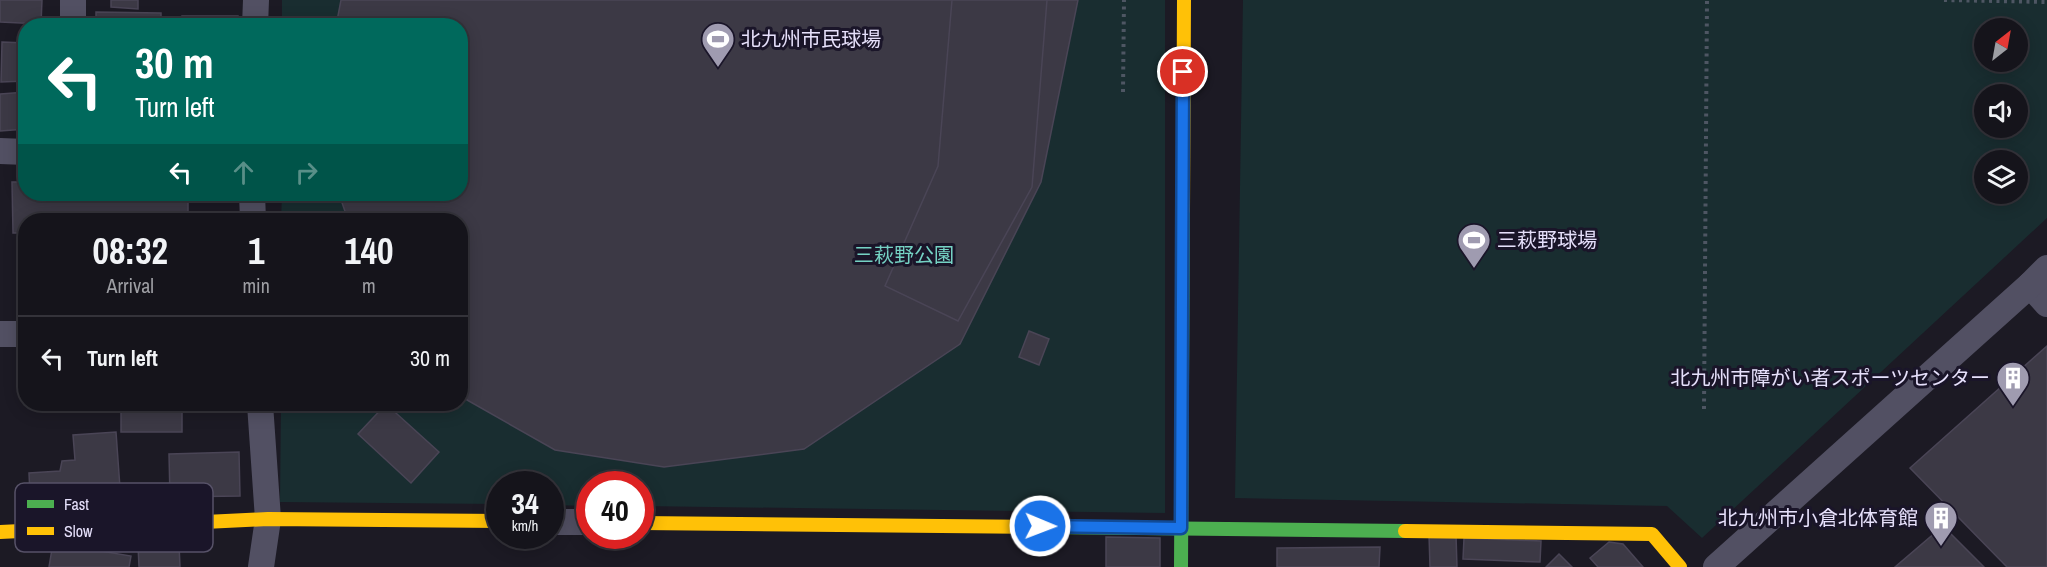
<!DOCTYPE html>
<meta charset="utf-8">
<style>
:root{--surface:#15141b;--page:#222128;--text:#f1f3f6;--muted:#9d9ea3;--line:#34333a}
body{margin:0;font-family:"Archivo Narrow","Noto Sans JP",sans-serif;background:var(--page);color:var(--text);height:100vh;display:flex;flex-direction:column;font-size:22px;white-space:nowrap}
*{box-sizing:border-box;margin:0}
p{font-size:20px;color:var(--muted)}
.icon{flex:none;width:33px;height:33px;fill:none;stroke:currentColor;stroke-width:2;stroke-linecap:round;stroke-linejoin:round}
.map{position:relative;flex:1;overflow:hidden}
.sheet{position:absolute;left:18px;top:213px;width:450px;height:198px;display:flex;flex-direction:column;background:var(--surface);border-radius:24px;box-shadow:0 3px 15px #0003,0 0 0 2px var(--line)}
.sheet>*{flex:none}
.hud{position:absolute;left:18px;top:18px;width:450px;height:183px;border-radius:24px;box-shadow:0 3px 15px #0003,0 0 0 2px var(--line);background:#00695c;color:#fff;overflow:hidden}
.needle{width:39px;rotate:31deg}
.tools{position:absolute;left:1974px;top:18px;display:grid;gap:12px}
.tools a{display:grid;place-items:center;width:54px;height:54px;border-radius:50%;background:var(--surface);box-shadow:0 3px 15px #0003,0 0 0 2px var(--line);font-size:30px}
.speed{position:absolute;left:486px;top:471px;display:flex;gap:12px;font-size:30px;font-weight:700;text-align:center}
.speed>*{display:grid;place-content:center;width:78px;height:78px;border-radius:50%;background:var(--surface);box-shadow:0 3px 15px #0003,0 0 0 2px var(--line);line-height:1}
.speed small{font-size:15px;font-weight:400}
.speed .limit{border:9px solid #d22;background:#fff;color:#111}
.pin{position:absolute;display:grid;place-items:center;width:51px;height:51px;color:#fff;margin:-26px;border:3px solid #fff;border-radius:50%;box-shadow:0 2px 6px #0007}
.me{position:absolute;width:66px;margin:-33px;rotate:91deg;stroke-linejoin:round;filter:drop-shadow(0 0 4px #0008)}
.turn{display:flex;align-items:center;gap:21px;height:126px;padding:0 18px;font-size:27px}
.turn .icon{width:78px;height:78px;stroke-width:2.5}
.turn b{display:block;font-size:42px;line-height:51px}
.lanes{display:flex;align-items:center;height:57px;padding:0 18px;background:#0003;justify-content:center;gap:30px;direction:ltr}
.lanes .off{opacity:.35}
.eta{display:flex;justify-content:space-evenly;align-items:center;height:102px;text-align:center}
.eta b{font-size:36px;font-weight:700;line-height:42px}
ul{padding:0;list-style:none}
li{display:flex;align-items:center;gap:18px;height:84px;padding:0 18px;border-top:2px solid var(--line)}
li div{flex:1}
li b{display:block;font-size:22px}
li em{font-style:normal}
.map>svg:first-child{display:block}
.green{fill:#192d30;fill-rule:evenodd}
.building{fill:#3c3945;stroke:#4a4556;stroke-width:1.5}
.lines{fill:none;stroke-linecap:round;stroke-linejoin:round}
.path{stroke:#4e5663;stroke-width:4;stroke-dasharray:3 4.5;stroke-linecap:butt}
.street{stroke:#525063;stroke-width:26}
.fast{stroke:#4caf50;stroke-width:14}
.slow{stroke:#ffc107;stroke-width:14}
.route-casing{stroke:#114b97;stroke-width:15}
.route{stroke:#1a73e8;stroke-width:10}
.labels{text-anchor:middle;stroke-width:6;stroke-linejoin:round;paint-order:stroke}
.poi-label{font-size:20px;fill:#e6e0fb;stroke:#1a1529;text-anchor:start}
.park-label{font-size:20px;fill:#75d2c4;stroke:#1a1529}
.key{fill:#1a1529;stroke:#575268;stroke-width:1.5}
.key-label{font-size:16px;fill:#e6e0fb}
</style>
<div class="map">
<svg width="2047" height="567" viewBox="0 0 2047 567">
<rect width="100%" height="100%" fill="#1c1a24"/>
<!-- green -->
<g class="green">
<path d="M282,0H1165V513L641,506L640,484H590L589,506L551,505L550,484H500L499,504L280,502L281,404H460V220H281L282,194H460V26L282,25Z"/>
<path d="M1243,0H2047V218L1702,538L1667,506L1235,498ZM1984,28H2018V62H1984ZM1984,94H2018V128H1984ZM1984,160H2018V194H1984Z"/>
</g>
<!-- building -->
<g class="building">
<path d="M0,0H42L41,24L0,22Z"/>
<path d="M111,0H138V9L111,7Z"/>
<path d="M341,0H1078L1041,182L960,344L804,449L664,467L555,450L460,396V220H348L339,194H460V26H336Z"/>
<path d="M952,0H1047L1032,187L958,321L885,286L938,166Z"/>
<path d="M96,12L161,13V26H96Z"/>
<rect x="182" y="16" width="56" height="10"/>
<path d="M2,42L26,43V81L1,82Z"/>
<path d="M26,92V129L0,131V94Z"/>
<path d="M12,182H26V194H188V220H26V233H13Z"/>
<path d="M1029,331L1049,339L1039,365L1019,357Z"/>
<path d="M2047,346V567H2007L1910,468Z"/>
<rect x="121" y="404" width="61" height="28"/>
<path d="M207,404H252V412L207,411Z"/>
<path d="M386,404L439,452L411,483L358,434Z"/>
<path d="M116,432L120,488L30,495L29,473L60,471L62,461L75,460L73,435Z"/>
<path d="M239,452L240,496L170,497L169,454Z"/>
<path d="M1943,526L1984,567H1895Z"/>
<path d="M1429,535H1456L1457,567H1430Z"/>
<path d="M1106,537L1160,538V567H1106Z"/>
<path d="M1464,538L1541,541L1540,562L1463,559Z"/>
<path d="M1609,542L1623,544L1643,567H1598L1590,558Z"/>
<path d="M53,543L131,556L129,567H49Z"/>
<path d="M179,544L180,567H139L138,545Z"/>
<path d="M1380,547L1379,567H1277V548Z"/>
<path d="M1559,554L1572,567H1546Z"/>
</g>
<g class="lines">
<!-- path -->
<g class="path">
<path d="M1944,0L2047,2"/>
<path d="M1123,92L1124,0"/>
<path d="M1704,409L1707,0"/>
</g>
<!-- street -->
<g class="street">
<path d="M73,26V0"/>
<path d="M255,26L256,0"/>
<path d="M0,151L26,152"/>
<path d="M252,194L253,220"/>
<path d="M2030,285L2047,304"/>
<path d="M0,334H26"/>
<path d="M260,404L268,519L261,567"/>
<path d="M550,522H590"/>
<path d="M1716,567L2030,285L2047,268"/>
</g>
<!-- fast -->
<g class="fast">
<path d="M1045,527L1405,531"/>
<path d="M1181,567L1183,210"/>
</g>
<!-- slow -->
<g class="slow">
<path d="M1183,210L1184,0"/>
<path d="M640,523L1045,527"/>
<path d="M1405,531L1652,534L1680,567"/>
<path d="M0,532L268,519L500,521"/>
</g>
</g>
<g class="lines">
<defs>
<path id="route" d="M1040,526L1181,528L1183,72"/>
</defs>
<!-- route casing -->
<use href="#route" class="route-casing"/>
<!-- route -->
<use href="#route" class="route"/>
</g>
<!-- icons -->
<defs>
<symbol id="stadium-pin" viewBox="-11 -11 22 30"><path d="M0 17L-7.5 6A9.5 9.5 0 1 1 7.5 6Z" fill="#9f9bb0" stroke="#1a1529"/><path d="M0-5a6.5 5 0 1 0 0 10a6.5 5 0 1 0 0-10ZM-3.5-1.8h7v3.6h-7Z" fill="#fff"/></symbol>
<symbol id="building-pin" viewBox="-11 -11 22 30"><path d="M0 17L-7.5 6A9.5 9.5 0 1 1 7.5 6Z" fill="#9f9bb0" stroke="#1a1529"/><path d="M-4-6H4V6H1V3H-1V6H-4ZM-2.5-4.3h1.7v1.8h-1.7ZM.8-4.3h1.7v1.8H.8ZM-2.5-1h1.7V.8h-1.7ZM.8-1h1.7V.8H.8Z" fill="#fff"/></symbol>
</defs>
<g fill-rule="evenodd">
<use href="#stadium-pin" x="699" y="20" width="38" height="52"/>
<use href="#stadium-pin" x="1455" y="221" width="38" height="52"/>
<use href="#building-pin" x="1994" y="359" width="38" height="52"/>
<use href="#building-pin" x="1922" y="499" width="38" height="52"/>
</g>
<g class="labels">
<!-- poi labels -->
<g class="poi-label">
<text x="741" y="46">北九州市民球場</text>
<text x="1497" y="247">三萩野球場</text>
<text x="1990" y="385" text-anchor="end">北九州市障がい者スポーツセンター</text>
<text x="1918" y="525" text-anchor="end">北九州市小倉北体育館</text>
</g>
<!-- park labels -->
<g class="park-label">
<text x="904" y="262">三萩野公園</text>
</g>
</g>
<!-- legend -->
<rect x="15" y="483" width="198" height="69" rx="9" class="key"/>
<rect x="27" y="500" width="27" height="8" fill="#4caf50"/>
<rect x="27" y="527" width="27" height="8" fill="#ffc107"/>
<g class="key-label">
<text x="64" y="510">Fast</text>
<text x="64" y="537">Slow</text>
</g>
</svg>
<div class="tools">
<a><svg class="needle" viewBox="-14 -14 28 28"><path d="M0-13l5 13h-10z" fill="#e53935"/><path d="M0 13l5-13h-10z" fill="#9d9ea3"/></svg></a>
<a><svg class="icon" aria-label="sound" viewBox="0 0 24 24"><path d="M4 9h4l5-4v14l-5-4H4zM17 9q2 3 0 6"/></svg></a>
<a><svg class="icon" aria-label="layers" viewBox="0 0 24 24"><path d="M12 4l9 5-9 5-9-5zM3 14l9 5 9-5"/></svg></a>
</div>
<div class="speed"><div>34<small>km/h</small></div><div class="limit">40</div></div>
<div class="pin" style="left:1183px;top:72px;background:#d93025"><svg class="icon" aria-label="arrive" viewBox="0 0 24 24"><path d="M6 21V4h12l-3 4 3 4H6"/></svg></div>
<svg class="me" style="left:1040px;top:526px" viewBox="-20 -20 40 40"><circle r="17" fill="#1a73e8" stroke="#fff" stroke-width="3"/><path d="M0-11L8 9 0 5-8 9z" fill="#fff"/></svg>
<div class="hud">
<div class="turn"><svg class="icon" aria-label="left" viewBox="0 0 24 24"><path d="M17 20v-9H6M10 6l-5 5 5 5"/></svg><div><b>30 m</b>Turn left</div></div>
<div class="lanes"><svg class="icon" aria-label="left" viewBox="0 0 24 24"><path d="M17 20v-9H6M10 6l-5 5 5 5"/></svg><svg class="icon off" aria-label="ahead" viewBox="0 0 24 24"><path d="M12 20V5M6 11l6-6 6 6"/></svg><svg class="icon off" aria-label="right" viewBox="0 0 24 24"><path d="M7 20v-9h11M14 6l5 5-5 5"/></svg></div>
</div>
<section class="sheet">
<div class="eta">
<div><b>08:32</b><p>Arrival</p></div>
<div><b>1</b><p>min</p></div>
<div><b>140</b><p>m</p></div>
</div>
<ul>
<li><svg class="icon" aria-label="left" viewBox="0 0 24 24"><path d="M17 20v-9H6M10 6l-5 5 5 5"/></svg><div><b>Turn left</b></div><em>30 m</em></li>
</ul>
</section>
</div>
